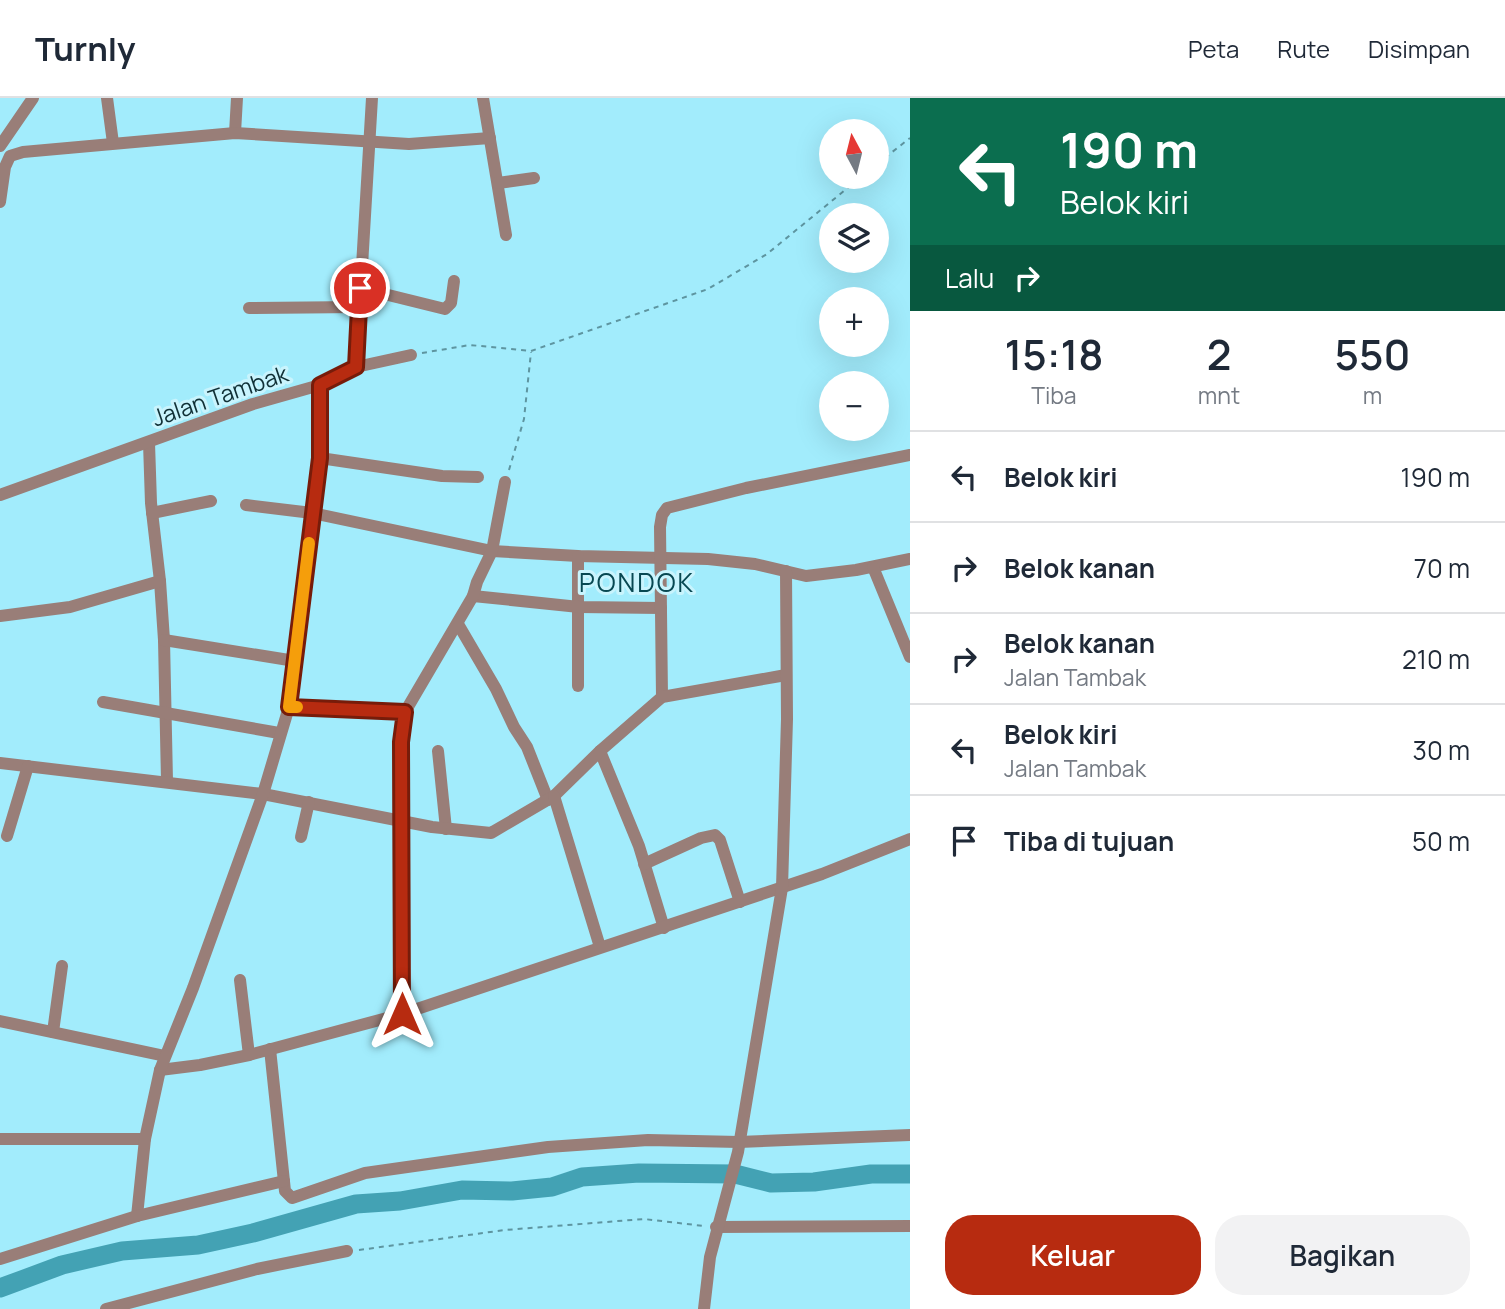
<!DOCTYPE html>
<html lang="id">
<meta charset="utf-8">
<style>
:root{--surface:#fff;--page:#f2f2f3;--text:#1f2937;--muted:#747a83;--line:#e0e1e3;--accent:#b72b10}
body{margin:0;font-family:Manrope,sans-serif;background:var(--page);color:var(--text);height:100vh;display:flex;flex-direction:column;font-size:26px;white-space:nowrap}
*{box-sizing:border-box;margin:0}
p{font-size:23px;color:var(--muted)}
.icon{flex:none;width:38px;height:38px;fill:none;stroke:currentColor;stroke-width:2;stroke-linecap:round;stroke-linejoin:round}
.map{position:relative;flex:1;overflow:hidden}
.details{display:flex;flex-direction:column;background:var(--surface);width:595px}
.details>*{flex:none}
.banner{background:#0b6e4f;color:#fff;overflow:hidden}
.needle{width:46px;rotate:353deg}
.controls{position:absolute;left:819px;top:21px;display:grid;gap:14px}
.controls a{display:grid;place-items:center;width:70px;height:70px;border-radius:50%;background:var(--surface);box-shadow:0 7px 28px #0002;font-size:35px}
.pin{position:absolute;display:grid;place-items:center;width:60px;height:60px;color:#fff;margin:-30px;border:4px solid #fff;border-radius:50%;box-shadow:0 2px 7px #0007}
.me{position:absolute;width:77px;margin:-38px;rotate:0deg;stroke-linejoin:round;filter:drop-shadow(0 0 5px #0008)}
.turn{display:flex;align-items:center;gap:24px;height:147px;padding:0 35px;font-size:32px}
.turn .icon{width:91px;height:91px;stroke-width:2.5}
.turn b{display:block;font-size:49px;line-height:60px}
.then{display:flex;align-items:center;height:66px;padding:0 35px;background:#0003;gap:14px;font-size:26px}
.eta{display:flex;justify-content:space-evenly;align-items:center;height:119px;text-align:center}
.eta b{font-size:42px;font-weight:600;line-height:49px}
.action{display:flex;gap:14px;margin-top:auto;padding:14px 35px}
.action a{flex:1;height:80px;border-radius:28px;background:var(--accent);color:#fff;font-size:28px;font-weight:600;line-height:80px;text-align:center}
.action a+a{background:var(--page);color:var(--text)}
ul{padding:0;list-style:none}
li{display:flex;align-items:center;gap:21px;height:91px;padding:0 35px;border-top:2px solid var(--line)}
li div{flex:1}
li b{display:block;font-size:26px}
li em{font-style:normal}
header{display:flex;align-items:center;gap:42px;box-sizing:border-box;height:98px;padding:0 35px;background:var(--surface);border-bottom:2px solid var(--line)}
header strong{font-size:33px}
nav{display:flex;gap:38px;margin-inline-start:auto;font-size:24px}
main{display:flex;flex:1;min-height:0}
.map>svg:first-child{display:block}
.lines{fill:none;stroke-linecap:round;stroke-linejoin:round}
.river{stroke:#43a2b4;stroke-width:19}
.path{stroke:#5e95a0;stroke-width:2;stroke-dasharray:5 5;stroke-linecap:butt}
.minor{stroke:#997e78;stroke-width:12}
.route-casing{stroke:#771c0a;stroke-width:18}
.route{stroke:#b72b10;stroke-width:12}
.slow{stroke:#f59e0b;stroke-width:12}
.labels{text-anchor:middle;stroke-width:6;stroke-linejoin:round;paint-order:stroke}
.street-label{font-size:23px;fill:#103036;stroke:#c9f4fd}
.quarter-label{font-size:26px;letter-spacing:2px;fill:#084852;stroke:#c9f4fd}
</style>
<header>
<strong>Turnly</strong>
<nav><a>Peta</a><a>Rute</a><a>Disimpan</a></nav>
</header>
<main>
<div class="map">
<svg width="910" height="1211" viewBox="0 0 910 1211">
<rect width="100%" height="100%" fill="#a2ecfc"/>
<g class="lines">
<!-- river -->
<path class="river" d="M0,1190L62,1167L122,1153L198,1147L253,1135L356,1106L400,1103L462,1092L512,1093L552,1089L582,1079L639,1075L735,1076L771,1085L814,1084L871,1076H910"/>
<!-- path -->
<g class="path">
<path d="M877,66L910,40"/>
<path d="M422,255L470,247L531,253L708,191L767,156L861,79"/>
<path d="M509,372L524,321L531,254"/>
<path d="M359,1152L505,1132L644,1121L704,1128"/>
</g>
<!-- minor -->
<g class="minor">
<path d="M107,0L113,45"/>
<path d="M483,0L506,137"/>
<path d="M235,35L237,0"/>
<path d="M0,48L33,0"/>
<path d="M498,85L534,80"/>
<path d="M0,104L5,69L10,58L23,54L235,35L409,46L490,40"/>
<path d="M360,190L445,211L451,205L454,183"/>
<path d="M249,210L359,209"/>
<path d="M356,269L411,257"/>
<path d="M149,345L151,405L160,483L164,542L167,683"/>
<path d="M320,360L442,378L478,379"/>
<path d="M0,397L253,306L320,287L356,269L372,0"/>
<path d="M246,407L312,415L492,453L578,458L708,461L755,466L806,478L856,472L910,461"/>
<path d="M152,415L211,403"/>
<path d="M578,458V588"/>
<path d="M873,469L910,559"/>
<path d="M473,498L579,509L661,510"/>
<path d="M0,518L70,509L160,483"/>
<path d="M458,526L496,591L514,629L527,649L548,702"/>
<path d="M164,542L295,563"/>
<path d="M662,599L660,429L662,417L667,410L746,390L910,357"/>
<path d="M103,604L279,635"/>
<path d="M289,609L405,614"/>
<path d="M438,653L446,731"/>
<path d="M600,653L639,748L664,830"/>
<path d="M0,665L263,696L432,729L491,735L554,698L600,653L662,599L786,577"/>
<path d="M554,698L600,849"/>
<path d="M7,738L28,668"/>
<path d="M301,739L309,704"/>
<path d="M644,766L701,740L715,737L720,742L740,804"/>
<path d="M240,882L249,957"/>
<path d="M402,916L401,644L405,614L473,498L477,484L492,453L505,384"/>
<path d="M0,923L165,958"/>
<path d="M53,934L62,868"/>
<path d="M270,951L285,1093L292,1100L365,1075L548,1049L648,1042L739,1044L910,1037"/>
<path d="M160,972L200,967L249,957L402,916L822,776L910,741"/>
<path d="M0,1041H145"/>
<path d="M137,1118L145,1041L160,972L193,890L263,696L289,609L320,360V287"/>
<path d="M716,1129L910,1128"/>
<path d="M0,1161L137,1118L284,1083"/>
<path d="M106,1211L257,1171L347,1153"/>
<path d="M704,1211L710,1159L738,1054L782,790L787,621L786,473"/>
</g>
</g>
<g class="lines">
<defs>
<path id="route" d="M360,190L356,269L320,287V360L289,609L405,614L401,644L402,916"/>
</defs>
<!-- route casing -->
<use href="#route" class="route-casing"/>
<!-- route -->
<use href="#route" class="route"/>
<!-- slow -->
<path class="slow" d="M297,609H289L309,445"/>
</g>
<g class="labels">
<!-- street labels -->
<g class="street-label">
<text transform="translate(220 298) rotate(-19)" y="8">Jalan Tambak</text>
</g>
<!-- quarter labels -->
<g class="quarter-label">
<text x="637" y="494">PONDOK</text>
</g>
</g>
</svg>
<div class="controls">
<a><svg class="needle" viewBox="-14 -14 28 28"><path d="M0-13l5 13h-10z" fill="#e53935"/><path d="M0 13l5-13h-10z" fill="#747a83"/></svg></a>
<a><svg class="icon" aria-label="layers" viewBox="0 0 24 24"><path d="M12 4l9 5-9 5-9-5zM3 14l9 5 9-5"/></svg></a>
<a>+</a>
<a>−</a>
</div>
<div class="pin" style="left:360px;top:190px;background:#d93025"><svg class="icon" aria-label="arrive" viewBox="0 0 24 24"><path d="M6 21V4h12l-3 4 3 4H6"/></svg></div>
<svg class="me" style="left:402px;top:916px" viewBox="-20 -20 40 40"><path d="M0-17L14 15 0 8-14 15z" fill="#b72b10" stroke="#fff" stroke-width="4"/></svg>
</div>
<section class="details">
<div class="banner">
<div class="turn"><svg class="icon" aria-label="left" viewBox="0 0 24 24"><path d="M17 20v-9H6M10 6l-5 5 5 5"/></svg><div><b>190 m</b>Belok kiri</div></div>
<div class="then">Lalu<svg class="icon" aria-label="right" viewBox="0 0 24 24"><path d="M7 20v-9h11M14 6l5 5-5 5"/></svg></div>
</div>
<div class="eta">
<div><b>15:18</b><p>Tiba</p></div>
<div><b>2</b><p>mnt</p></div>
<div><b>550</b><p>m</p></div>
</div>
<ul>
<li><svg class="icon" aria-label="left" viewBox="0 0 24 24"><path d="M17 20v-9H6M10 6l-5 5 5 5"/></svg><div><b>Belok kiri</b></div><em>190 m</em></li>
<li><svg class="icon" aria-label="right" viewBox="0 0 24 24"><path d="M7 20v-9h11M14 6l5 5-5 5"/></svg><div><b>Belok kanan</b></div><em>70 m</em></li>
<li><svg class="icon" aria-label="right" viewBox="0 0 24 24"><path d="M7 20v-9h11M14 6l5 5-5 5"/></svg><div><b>Belok kanan</b><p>Jalan Tambak</p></div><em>210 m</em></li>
<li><svg class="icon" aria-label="left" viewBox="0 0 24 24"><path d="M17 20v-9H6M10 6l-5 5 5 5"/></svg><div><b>Belok kiri</b><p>Jalan Tambak</p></div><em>30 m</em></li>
<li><svg class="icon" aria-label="arrive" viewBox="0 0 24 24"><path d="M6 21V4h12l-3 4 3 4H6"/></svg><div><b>Tiba di tujuan</b></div><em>50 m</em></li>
</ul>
<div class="action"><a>Keluar</a><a>Bagikan</a></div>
</section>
</main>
